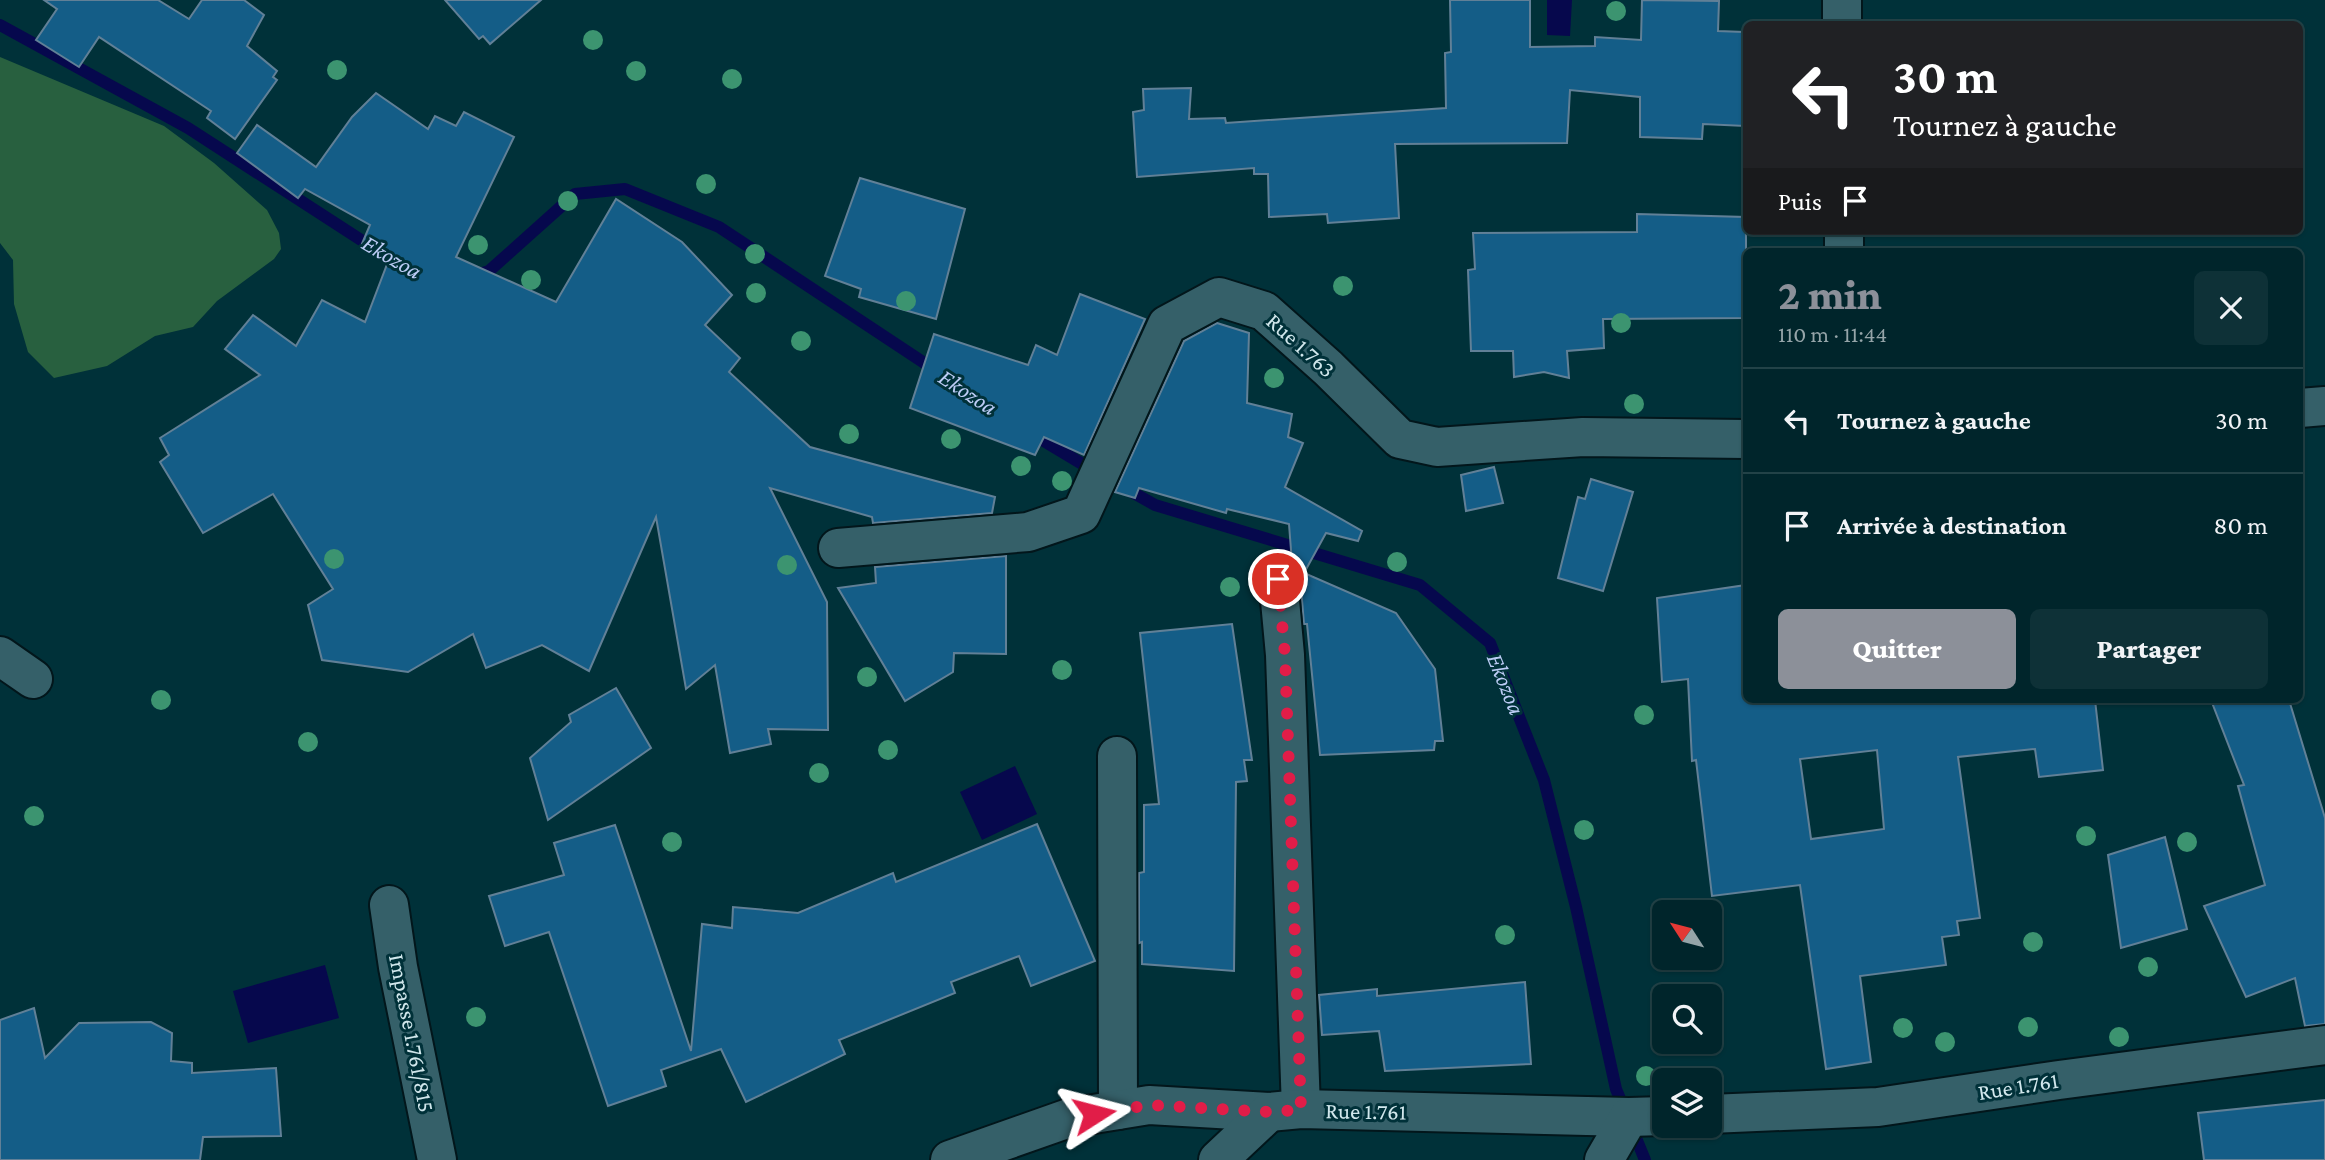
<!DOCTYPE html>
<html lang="fr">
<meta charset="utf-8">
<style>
:root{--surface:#00252b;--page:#0e3137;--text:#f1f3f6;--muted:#95a5a9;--line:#224247;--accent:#8c9099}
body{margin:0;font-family:"Crimson Pro",serif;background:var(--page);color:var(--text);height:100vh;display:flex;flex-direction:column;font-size:26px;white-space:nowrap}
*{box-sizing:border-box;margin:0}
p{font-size:23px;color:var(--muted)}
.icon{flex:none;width:38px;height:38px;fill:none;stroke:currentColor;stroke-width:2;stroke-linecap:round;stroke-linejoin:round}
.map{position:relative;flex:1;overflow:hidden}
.sheet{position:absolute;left:1743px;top:248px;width:560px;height:455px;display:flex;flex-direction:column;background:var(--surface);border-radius:10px;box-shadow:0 2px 5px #0004,0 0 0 2px var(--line)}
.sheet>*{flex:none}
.banner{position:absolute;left:1743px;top:21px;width:560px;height:214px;border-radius:10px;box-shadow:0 2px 5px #0004,0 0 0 2px var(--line);background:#202124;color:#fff;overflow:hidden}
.needle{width:46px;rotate:306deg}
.buttons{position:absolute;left:1652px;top:900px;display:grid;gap:14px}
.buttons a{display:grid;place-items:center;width:70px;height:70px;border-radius:10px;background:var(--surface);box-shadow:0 2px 5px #0004,0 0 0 2px var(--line);font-size:35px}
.pin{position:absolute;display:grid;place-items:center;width:60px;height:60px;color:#fff;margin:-30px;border:4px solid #fff;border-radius:50%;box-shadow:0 2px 7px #0007}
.me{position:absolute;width:77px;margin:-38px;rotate:81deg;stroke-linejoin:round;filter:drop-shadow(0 0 5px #0008)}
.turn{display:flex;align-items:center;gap:24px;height:147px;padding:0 35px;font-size:32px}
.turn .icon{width:91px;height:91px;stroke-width:2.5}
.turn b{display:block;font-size:49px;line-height:60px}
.then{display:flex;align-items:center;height:66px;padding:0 35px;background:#0003;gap:14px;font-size:26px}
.round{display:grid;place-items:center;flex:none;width:74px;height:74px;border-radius:10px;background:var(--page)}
.overview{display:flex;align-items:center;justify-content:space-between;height:119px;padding:0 35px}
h1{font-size:42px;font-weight:800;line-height:52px;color:var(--accent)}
.primary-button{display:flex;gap:14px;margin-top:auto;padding:14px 35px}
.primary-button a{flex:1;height:80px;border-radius:10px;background:var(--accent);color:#fff;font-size:28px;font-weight:800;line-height:80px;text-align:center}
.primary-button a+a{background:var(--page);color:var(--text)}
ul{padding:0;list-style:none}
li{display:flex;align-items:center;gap:21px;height:105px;padding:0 35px;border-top:2px solid var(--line)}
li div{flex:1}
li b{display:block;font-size:26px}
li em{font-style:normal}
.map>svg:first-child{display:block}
.green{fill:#28603f}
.water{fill:#06084d}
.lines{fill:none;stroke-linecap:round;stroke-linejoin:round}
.stream{stroke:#06084d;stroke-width:12}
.building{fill:#145d87;stroke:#618097;stroke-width:2;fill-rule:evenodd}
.minor-casing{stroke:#02161b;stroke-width:42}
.minor{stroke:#356069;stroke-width:38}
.tree{fill:#3c9470}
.route{stroke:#e11d48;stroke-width:12;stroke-dasharray:0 21.6}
.labels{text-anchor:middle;stroke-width:6;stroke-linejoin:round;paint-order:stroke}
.street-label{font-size:23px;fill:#d1e7ec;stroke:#003139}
.water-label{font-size:24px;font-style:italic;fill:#bcccf5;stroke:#003139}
</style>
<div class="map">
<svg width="2325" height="1160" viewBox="0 0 2325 1160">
<rect width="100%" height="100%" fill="#003139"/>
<!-- green -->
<path class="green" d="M0,57L164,126L214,163L267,210L279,233L281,249L274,259L217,301L193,327L155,336L107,366L54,378L28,352L14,304L13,260L0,243Z"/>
<!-- water -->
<g class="water">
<path d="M1547,0H1572L1570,36L1547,35Z"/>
<path d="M1015,766L1037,814L982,840L960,792Z"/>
<path d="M325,965L339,1018L248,1043L233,991Z"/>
</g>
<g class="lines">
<!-- stream -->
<g class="stream">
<path d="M0,25L188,128L375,249"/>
<path d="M474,276L489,271L575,194L625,189L719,227L938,372"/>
<path d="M1029,432L1094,471"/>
<path d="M1123,487L1155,505L1420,585L1490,643L1544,780L1576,907L1616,1089L1645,1160"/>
</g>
</g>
<!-- building -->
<g class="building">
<path d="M44,0H158L189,19L202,0H244L264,15L247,46L277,71L273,77L277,80L235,139L207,118L211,111L99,37L79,67L36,40L57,9Z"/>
<path d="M445,0H541L490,44L483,36L479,39Z"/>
<path d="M1450,0H1530V47L1595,46V37L1641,40L1642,0L1719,1L1718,31L1744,32L1743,59L1746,60L1745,126L1703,124L1702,139L1640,137V97L1570,90L1567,143L1395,144L1399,218L1328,223L1327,214L1269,217L1268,174H1254V168L1137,177L1133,112L1144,110L1143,89L1191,88L1189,119L1225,118L1226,123L1446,108L1445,53L1451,52Z"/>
<path d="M376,93L428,129L435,116L456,126L464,112L514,137L456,257L556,302L616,199L682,242L732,295L705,325L740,358L729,372L810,447L995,497L992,513L873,523L872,517L770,488L827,602L828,730L768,729L771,744L730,753L715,665L686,689L656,517L589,671L542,645L486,668L473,634L408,672L322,660L308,605L333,589L273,494L203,533L160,462L169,455L160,438L260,375L225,349L253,315L296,346L322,300L365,322L389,259L361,246L370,225L305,189L298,198L237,153L257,125L316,167L352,117Z"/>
<path d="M860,178L965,209L936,319L859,297L861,289L825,276Z"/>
<path d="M1637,214L1746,217V318L1603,319L1604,348L1567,351L1569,378L1544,372L1514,377L1513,351H1471L1468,270L1475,269L1473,233L1637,232Z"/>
<path d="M1080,294L1145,319L1084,455L1044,437L1035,455L910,408L934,334L1028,365L1036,345L1057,355Z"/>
<path d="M1217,323L1249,333L1247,403L1292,414L1288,437L1303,443L1285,487L1362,531L1358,541L1326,533L1304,573L1396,613L1435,669L1443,741H1435L1434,750L1320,755L1307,624H1304L1300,576L1292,563L1289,524L1227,509L1226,513L1139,488L1135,498L1115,492L1184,341Z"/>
<path d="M1494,467L1503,503L1466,511L1461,475Z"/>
<path d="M1591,479L1633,492L1603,591L1558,578L1578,497L1585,499Z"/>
<path d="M1006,556V654L954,653L953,672L905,701L838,588L876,583L875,567Z"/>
<path d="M1746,585V700H2095L2103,770L2039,777L2035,749L1958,757L1980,918L1957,921L1959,935L1942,937L1946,965L1860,976L1871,1062L1826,1069L1800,885L1712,896L1696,760L1692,761L1688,679L1662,682L1657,598ZM1877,750L1884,829L1811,839L1800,759Z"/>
<path d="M1232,624L1252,760H1244L1247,781L1236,782L1234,971L1142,964V942L1139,943V873L1144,872V805L1159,804L1140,633Z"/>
<path d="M616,688L651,748L548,820L530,758L571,722L569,715Z"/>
<path d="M2211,700H2289L2325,818V1024L2305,1026L2295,978L2246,997L2204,906L2265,885L2238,786L2244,785Z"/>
<path d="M1037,824L1095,961L1031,986L1019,956L951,982L955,993L839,1040L845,1054L746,1102L721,1049L661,1070L666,1086L608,1106L549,932L505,946L489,896L564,875L554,843L615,825L691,1051L702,924L732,928L733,907L798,913L893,873L896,882Z"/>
<path d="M2165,837L2187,929L2121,948L2108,855Z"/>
<path d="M1525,982L1531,1064L1385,1071L1379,1031L1322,1035L1319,995L1377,989V996Z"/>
<path d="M34,1008L45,1058L79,1023L151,1022L172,1033L171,1061L192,1063V1073L276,1068L281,1136L203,1137L200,1160H0V1020Z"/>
<path d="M2325,1100V1160H2204L2198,1113Z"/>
</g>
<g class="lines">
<defs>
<g id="minor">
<path d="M1842,0V24"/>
<path d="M1844,231V252"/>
<path d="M2300,408L2325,406"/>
<path d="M838,548L1028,532L1081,514L1167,325L1219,297L1264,311L1328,368L1400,439L1437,447L1583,437L1746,439"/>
<path d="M1278,579L1285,655L1301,1109"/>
<path d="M0,656L33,679"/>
<path d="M1117,756L1118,1110"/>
<path d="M389,905L398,967L437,1160"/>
<path d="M1710,1114L1878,1107L2059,1080L2325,1045"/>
<path d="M950,1160L1069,1118L1149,1105L1269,1112L1301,1109L1629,1117L1664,1116"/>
<path d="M1218,1160L1269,1112"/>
<path d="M1604,1160L1629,1117"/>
</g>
</defs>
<!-- minor casing -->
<use href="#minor" class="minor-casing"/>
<!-- minor -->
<use href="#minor" class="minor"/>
</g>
<!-- trees -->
<g class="tree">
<circle cx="1616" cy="11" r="10"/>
<circle cx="593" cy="40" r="10"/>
<circle cx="337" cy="70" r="10"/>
<circle cx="636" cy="71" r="10"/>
<circle cx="732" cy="79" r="10"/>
<circle cx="706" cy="184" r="10"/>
<circle cx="568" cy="201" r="10"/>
<circle cx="478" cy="245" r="10"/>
<circle cx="755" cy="254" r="10"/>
<circle cx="531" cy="280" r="10"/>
<circle cx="1343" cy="286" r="10"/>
<circle cx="756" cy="293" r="10"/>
<circle cx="906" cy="301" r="10"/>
<circle cx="1621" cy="323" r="10"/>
<circle cx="801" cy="341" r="10"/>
<circle cx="1274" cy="378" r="10"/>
<circle cx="1634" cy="404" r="10"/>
<circle cx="849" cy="434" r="10"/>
<circle cx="951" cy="439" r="10"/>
<circle cx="1021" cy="466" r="10"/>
<circle cx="1062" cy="481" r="10"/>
<circle cx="334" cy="559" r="10"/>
<circle cx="1397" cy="562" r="10"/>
<circle cx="787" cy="565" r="10"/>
<circle cx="1230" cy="587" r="10"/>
<circle cx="1062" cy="670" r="10"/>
<circle cx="867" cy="677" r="10"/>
<circle cx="161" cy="700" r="10"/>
<circle cx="1644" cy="715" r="10"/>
<circle cx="308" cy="742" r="10"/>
<circle cx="888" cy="750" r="10"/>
<circle cx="819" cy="773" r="10"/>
<circle cx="34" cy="816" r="10"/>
<circle cx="1584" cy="830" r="10"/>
<circle cx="2086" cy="836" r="10"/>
<circle cx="672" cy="842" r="10"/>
<circle cx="2187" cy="842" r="10"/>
<circle cx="1505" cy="935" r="10"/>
<circle cx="2033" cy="942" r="10"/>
<circle cx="2148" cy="967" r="10"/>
<circle cx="476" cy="1017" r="10"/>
<circle cx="2028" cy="1027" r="10"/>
<circle cx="1903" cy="1028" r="10"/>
<circle cx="2119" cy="1037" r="10"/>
<circle cx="1945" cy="1042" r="10"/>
<circle cx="1646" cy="1076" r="10"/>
</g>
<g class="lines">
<!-- route -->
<path class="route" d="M1094,1114L1149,1105L1269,1112L1301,1110L1285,655L1278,579"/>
</g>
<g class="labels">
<!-- street labels -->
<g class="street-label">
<text transform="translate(1301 345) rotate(42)" y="8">Rue 1.763</text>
<text transform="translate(412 1033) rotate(79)" y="8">Impasse 1.761/815</text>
<text transform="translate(2018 1086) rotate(-9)" y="8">Rue 1.761</text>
<text transform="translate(1366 1111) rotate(1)" y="8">Rue 1.761</text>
</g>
<!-- water labels -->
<g class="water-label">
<text transform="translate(392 257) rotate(30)" y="8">Ekozoa</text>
<text transform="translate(968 392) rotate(33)" y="8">Ekozoa</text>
<text transform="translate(1506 684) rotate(68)" y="8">Ekozoa</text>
</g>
</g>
</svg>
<div class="buttons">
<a><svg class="needle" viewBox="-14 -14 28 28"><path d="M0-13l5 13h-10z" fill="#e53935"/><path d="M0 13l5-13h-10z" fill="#95a5a9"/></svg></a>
<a><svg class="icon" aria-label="search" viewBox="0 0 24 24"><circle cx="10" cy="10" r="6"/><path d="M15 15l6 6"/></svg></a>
<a><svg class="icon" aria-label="layers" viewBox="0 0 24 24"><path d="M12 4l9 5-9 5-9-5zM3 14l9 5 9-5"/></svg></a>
</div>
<div class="pin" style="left:1278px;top:579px;background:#d93025"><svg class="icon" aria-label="arrive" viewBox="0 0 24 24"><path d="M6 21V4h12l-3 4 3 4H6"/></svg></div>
<svg class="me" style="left:1094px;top:1114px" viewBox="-20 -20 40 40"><path d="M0-17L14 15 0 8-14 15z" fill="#e11d48" stroke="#fff" stroke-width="4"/></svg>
<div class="banner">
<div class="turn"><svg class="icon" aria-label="left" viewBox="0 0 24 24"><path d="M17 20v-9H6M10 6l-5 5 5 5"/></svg><div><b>30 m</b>Tournez à gauche</div></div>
<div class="then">Puis<svg class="icon" aria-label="arrive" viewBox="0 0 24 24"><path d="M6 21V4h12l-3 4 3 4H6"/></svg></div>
</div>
<section class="sheet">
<div class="overview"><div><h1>2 min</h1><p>110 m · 11:44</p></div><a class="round"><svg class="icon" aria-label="close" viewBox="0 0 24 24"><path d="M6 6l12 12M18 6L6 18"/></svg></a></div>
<ul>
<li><svg class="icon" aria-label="left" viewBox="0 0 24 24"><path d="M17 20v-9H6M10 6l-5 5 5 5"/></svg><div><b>Tournez à gauche</b></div><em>30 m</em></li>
<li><svg class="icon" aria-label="arrive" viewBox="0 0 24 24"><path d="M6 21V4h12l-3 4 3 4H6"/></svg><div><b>Arrivée à destination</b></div><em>80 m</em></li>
</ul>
<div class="primary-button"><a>Quitter</a><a>Partager</a></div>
</section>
</div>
